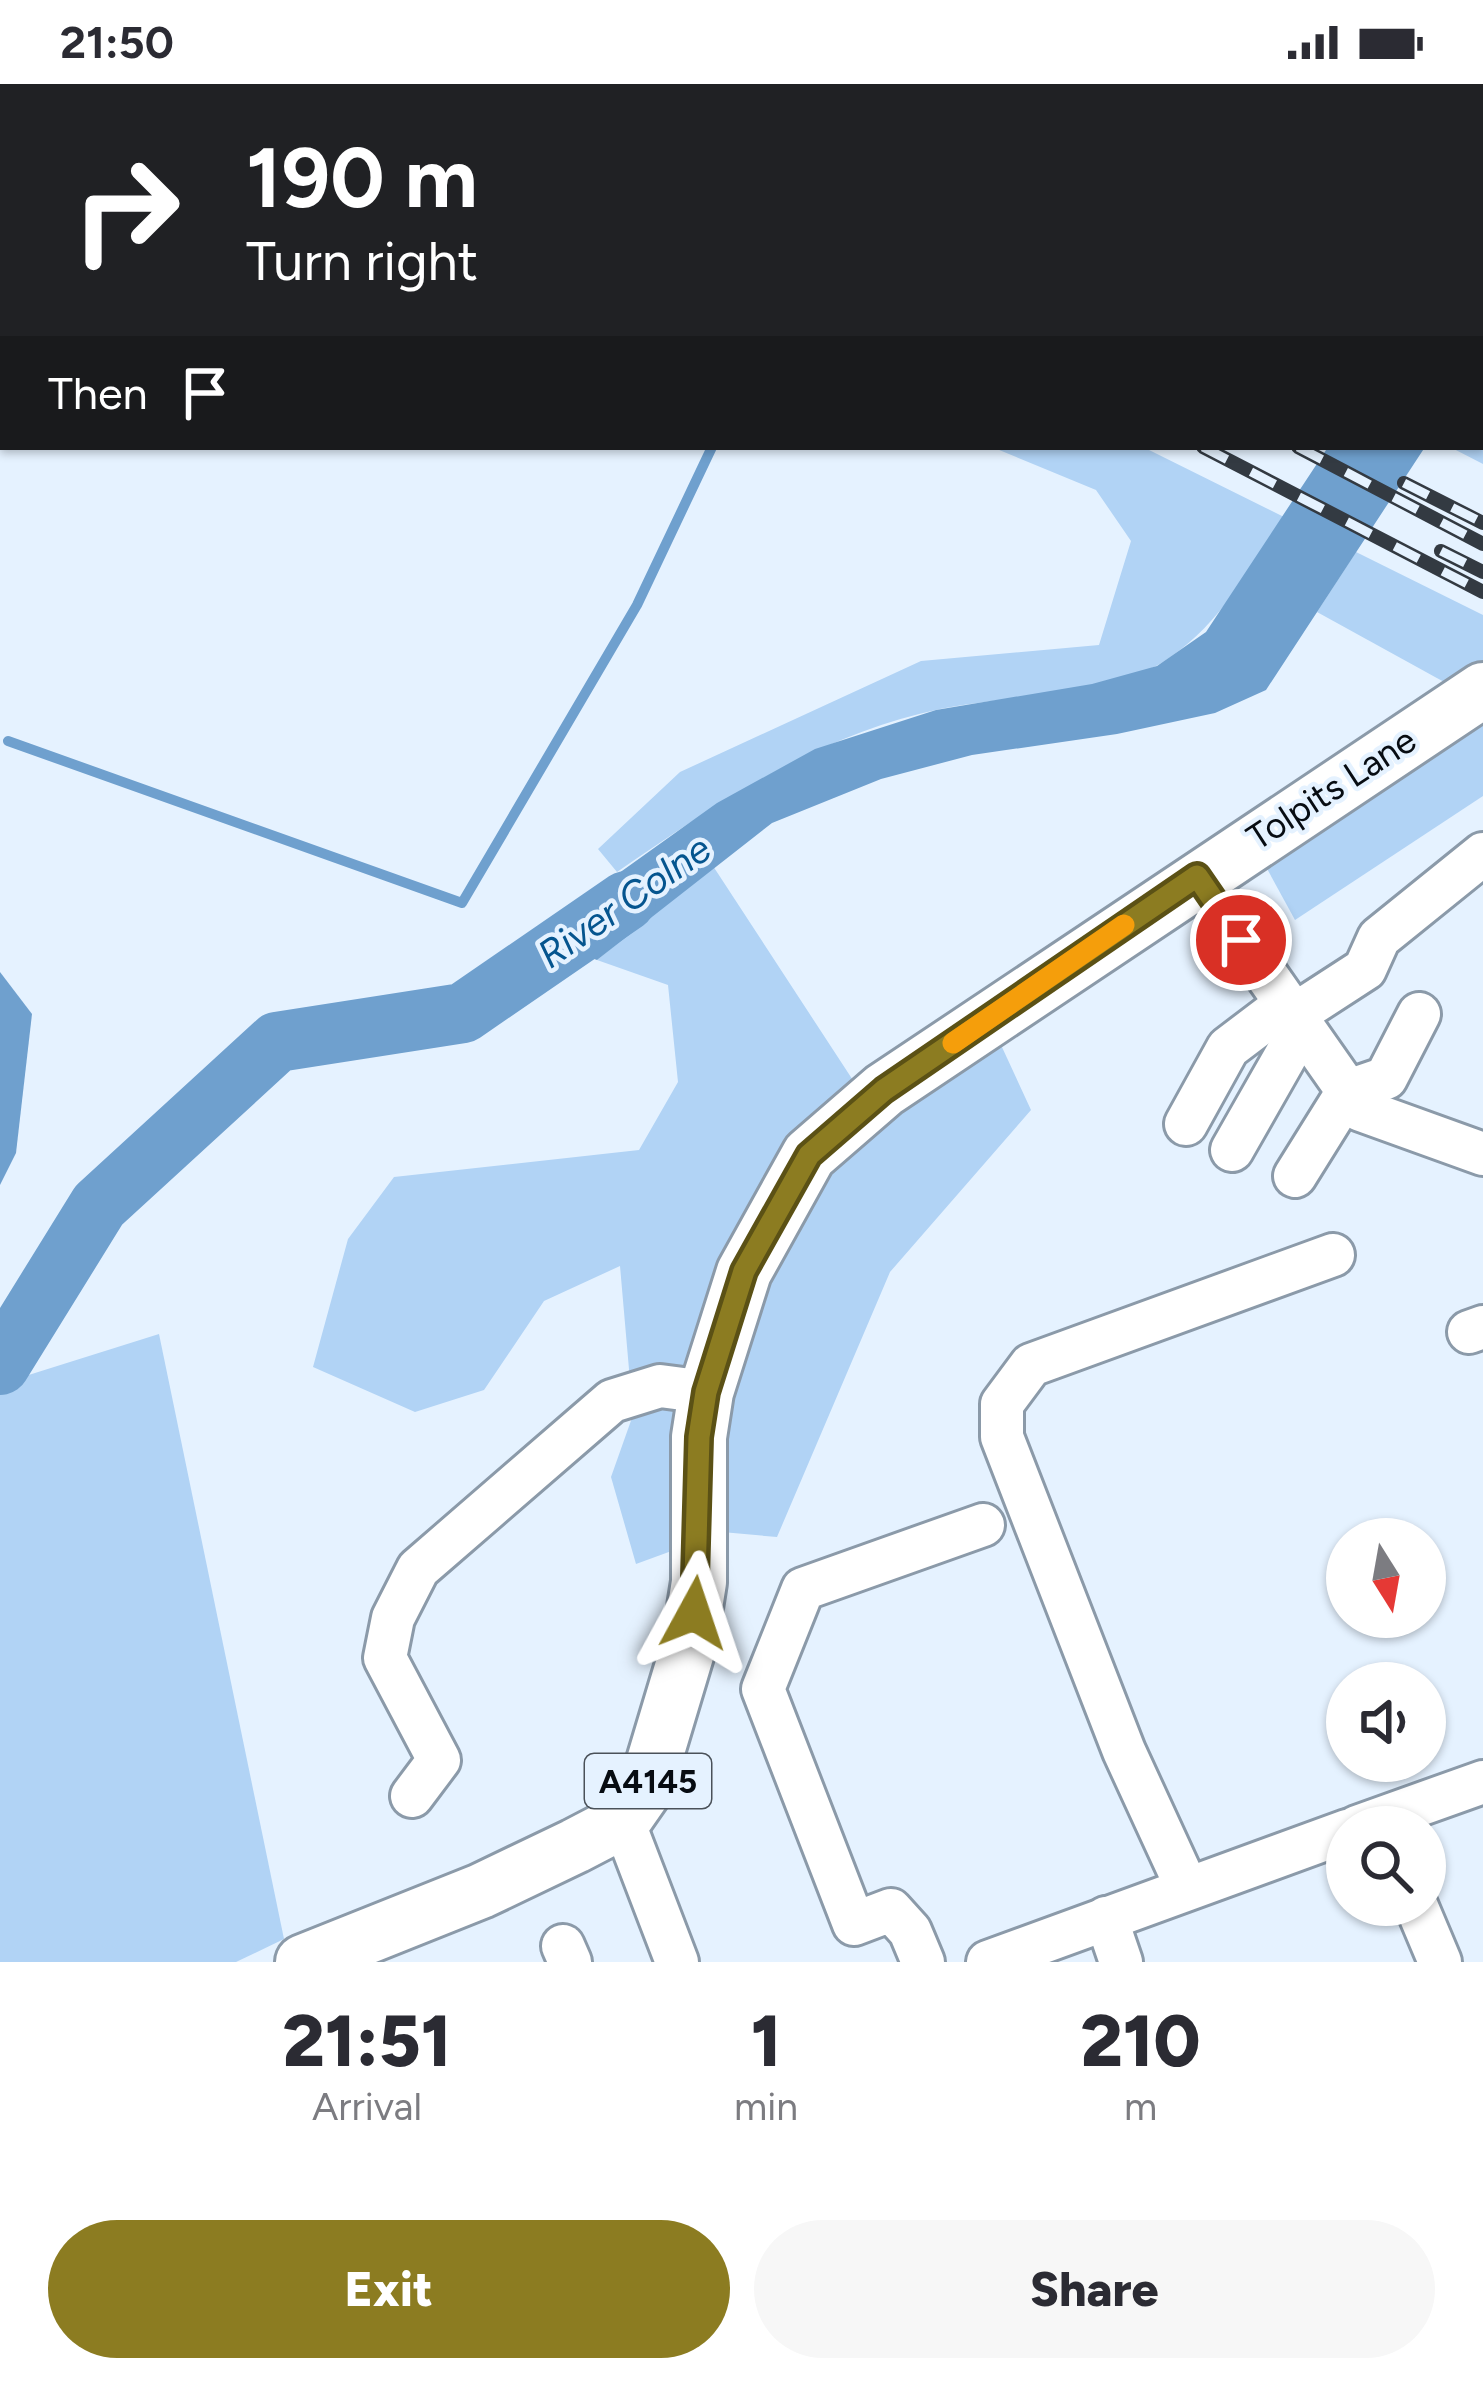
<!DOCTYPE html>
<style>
:root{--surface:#fff;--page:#f7f7f7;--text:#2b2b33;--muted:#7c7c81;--accent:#8c7c21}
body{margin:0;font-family:Figtree,sans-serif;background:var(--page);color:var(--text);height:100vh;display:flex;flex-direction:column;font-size:45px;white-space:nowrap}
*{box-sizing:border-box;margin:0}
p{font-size:39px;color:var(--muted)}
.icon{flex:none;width:66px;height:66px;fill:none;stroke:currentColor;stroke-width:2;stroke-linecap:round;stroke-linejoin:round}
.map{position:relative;height:1878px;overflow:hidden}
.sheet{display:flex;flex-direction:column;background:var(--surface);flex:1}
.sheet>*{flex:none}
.hud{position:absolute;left:0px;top:0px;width:1485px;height:366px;box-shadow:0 3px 9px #0004;background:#202124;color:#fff;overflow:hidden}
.needle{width:78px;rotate:169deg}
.controls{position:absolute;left:1326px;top:1434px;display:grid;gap:24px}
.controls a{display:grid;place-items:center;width:120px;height:120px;border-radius:50%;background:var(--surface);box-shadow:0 3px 9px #0004;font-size:60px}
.pin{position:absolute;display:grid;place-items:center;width:102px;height:102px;color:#fff;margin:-51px;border:6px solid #fff;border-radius:50%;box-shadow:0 3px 12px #0007}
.me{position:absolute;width:132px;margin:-66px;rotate:5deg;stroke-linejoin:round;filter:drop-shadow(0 0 9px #0008)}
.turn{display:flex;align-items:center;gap:42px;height:252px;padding:0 48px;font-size:54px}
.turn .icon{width:156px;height:156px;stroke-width:2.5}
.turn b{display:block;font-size:84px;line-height:102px}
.then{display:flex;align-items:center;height:114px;padding:0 48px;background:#0003;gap:24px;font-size:45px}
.eta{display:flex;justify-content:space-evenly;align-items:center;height:204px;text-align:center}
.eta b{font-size:72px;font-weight:800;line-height:84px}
.primary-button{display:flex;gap:24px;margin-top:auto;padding:24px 48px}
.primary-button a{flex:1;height:138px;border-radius:72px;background:var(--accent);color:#fff;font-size:48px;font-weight:800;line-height:138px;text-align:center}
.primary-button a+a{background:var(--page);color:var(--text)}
.status{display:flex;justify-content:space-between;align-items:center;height:84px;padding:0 60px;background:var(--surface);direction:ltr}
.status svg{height:33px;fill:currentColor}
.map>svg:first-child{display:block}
.green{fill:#b1d3f5}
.water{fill:#6fa0ce}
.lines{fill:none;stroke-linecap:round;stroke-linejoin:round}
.stream{stroke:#6fa0ce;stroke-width:10}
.river{stroke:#6fa0ce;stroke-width:60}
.minor-casing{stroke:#8b9aa9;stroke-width:48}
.major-casing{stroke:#8b9aa9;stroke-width:60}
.minor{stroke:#fff;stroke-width:42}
.major{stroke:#fff;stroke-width:54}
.rail-casing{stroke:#333a42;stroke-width:14}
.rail{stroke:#e5f2ff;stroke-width:9;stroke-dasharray:27;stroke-linecap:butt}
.route-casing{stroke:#5b5115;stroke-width:30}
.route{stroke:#8c7c21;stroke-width:21}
.slow{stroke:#f59e0b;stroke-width:21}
.labels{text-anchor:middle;stroke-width:9;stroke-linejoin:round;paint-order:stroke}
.shield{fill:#e5f2ff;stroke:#4a5159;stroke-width:3}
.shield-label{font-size:33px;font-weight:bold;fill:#070c12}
.street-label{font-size:36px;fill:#070c12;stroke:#e5f2ff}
.water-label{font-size:39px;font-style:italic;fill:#05558f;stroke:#e5f2ff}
</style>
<div class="status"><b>21:50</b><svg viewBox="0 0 49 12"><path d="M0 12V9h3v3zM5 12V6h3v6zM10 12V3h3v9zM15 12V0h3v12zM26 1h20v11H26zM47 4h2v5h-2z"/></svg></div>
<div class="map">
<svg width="1483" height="1878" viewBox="0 0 1483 1878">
<rect width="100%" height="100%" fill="#e5f2ff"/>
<!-- green -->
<g class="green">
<path d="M300,0H564L569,3H309Z"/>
<path d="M822,0H1483V380L1450,363H1482V3Z"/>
<path d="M992,363H1143L1284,433C1248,487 1219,543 1163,578C1114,609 1000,613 940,625C818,651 718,718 617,788L598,765L680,688L921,577L1099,561L1131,457L1096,406Z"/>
<path d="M1356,468L1483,531V585L1455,604L1317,528Z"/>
<path d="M1483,624V712L1295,836L1259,770Z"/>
<path d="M713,782L860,1007L820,1031L753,1112L699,1242L677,1465L636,1480L611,1393L633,1331L620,1182L544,1217L484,1306L415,1328L313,1283L348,1155L394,1093L639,1066L678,998L668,901L597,876Z"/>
<path d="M995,948L1031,1026L890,1188L777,1453L722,1448L714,1366L775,1166L826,1083Z"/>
<path d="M159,1250L284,1855L236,1878H0V1300Z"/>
</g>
<!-- water -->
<g class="water">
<path d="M1328,363H1425L1266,606L1215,629L1117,650L972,671L881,695L772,739L597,876L531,852L717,719L815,665L936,626L1092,600L1157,582L1206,548Z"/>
<path d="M0,888L32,930L16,1069L0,1101Z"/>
</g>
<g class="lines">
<!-- stream -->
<g class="stream">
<path d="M900,3L901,0"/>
<path d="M8,657L462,819L637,521L712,363"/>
</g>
<!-- river -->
<g class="river">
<path d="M1482,192L1483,191"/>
<path d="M0,1281L99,1121L277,958L463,929L626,817"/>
</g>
<defs>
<g id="minor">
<path d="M1197,792L1361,1026L1483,1070"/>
<path d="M1294,931L1365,885L1379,854L1483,770"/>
<path d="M1186,1040L1228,964L1286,920"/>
<path d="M1232,1066L1302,943"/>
<path d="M1295,1092L1348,1007L1386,994L1419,930"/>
<path d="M1469,1248L1483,1243"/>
<path d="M412,1712L439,1676L385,1574L393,1534L418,1485L612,1317L660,1302L706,1308"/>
<path d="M623,1737L677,1878"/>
<path d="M1357,1743L1483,1698"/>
<path d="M1187,1804L1124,1667L1002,1353V1320L1031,1281L1333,1171"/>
<path d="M1416,1821L1440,1878"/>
<path d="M1106,1834L1121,1878"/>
<path d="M563,1862L570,1878"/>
<path d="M923,1878L910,1847L891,1826L854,1840L763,1605L803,1505L983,1441"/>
<path d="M988,1878L1347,1747"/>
</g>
<path id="major" d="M303,1878L481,1807L575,1762L623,1737L646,1704L689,1561L699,1498V1353L706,1308L744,1188L809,1071L884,1006L1483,606"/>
</defs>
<!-- minor casing -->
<use href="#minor" class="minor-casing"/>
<!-- major casing -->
<use href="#major" class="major-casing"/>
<!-- minor -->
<use href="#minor" class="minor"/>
<!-- major -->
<use href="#major" class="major"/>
<defs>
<g id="rail">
<path d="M611,0L615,3"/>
<path d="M642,0L647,3"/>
<path d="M689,0L694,3"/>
<path d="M726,0L730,3"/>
<path d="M1203,363L1483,508"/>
<path d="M1298,363L1483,460"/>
<path d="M1404,399L1483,439"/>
<path d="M1441,467L1483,488"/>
</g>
</defs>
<!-- rail casing -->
<use href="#rail" class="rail-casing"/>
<!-- rail -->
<use href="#rail" class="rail"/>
</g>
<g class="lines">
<defs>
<path id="route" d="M694,1529L699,1353L706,1308L744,1187L809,1071L884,1006L1197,792L1241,856"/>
</defs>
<!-- route casing -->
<use href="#route" class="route-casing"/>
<!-- route -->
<use href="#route" class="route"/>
<!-- slow -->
<path class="slow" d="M953,959L1124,841"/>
</g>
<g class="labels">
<!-- shield labels -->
<rect class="shield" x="585" y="1670" width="126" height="54" rx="9"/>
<g class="shield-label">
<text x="648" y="1709">A4145</text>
</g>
<!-- street labels -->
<g class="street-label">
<text transform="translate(1331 704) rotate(-33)" y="13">Tolpits Lane</text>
</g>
<!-- water labels -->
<g class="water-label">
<text transform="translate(624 817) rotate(-35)" y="14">River Colne</text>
</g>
</g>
</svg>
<div class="controls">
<a><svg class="needle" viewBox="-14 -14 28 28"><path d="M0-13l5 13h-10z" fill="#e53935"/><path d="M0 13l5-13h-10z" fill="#7c7c81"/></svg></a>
<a><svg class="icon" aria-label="sound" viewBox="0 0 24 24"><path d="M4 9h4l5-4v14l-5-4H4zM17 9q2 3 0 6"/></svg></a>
<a><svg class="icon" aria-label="search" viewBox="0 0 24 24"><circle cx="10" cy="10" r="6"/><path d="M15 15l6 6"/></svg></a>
</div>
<div class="pin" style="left:1241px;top:856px;background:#d93025"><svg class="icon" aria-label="arrive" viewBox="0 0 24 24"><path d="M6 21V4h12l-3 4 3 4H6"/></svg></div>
<svg class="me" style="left:694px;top:1529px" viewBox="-20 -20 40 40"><path d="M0-17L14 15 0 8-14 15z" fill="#8c7c21" stroke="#fff" stroke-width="4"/></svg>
<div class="hud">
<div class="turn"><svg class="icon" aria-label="right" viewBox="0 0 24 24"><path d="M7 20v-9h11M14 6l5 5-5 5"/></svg><div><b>190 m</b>Turn right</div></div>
<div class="then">Then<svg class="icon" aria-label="arrive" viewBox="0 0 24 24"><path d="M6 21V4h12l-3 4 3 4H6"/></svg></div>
</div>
</div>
<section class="sheet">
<div class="eta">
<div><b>21:51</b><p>Arrival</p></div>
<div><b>1</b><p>min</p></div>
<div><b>210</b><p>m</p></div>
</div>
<div class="primary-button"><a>Exit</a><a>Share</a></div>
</section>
